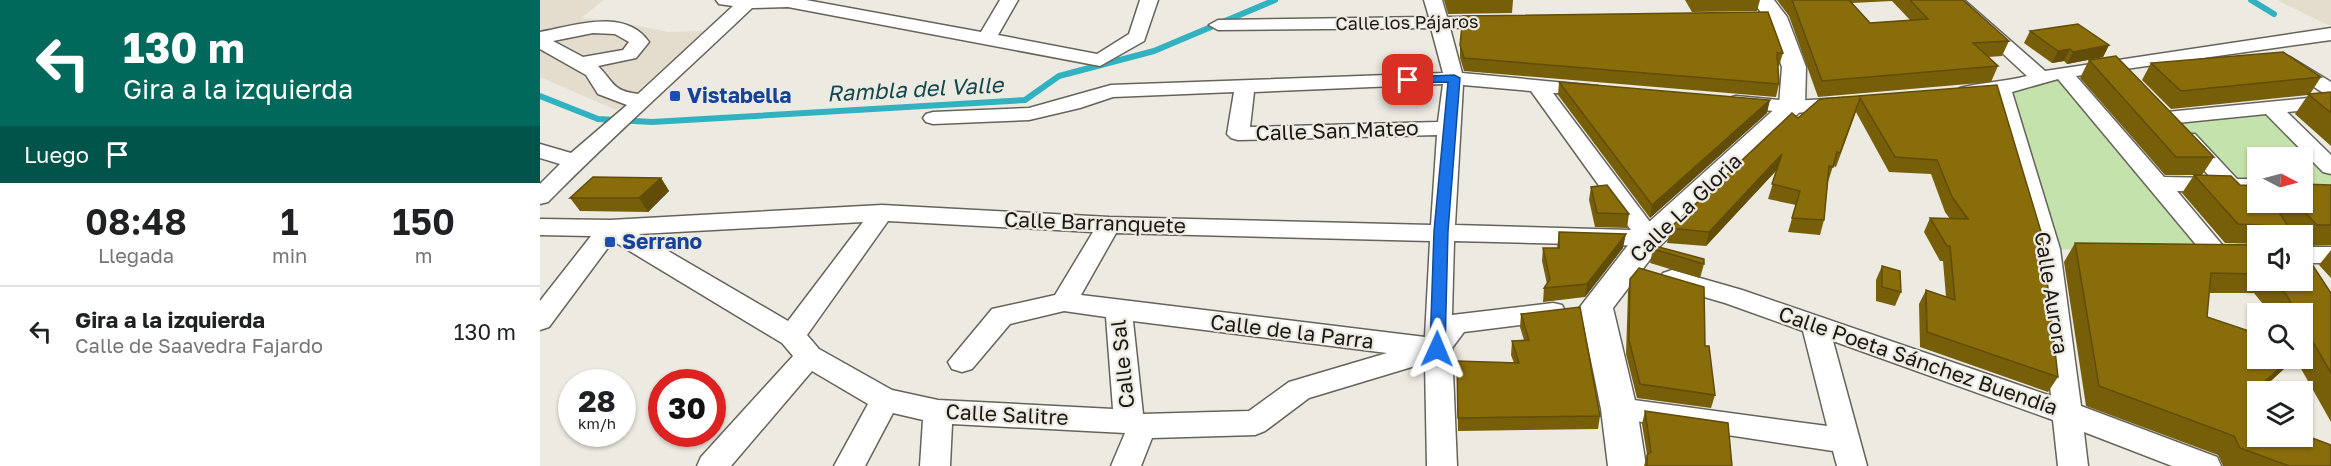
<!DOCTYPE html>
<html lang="es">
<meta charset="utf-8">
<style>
:root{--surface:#fff;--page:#f2f2f2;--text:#202124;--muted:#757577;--line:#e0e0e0}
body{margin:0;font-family:"Golos Text",sans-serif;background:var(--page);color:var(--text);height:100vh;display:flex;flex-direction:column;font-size:22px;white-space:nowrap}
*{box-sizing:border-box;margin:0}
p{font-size:20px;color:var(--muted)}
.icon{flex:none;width:33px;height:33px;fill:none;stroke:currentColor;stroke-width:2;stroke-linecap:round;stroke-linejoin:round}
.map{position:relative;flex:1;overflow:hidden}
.drawer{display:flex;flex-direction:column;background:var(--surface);width:540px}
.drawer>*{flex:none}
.banner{background:#00695c;color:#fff;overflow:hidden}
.needle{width:39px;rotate:96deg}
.controls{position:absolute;left:1707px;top:147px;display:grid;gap:12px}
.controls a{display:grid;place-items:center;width:66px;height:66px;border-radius:0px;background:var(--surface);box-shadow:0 2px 4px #0004;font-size:30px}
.speed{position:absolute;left:18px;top:369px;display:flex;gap:12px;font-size:30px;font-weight:700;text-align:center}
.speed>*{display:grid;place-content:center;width:78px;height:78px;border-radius:50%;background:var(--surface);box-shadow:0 2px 4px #0004;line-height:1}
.speed small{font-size:15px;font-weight:400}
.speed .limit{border:9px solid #d22;background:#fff;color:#111}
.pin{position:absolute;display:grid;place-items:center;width:51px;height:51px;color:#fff;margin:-26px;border-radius:12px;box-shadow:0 3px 9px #0006}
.me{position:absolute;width:66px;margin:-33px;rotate:1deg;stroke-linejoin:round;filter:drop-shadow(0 0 4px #0008)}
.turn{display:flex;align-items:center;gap:21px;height:126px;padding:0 24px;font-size:27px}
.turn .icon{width:78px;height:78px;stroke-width:2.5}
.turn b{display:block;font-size:42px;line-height:51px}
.then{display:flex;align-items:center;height:57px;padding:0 24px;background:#0003;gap:12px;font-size:22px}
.eta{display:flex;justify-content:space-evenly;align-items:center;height:102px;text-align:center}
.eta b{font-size:36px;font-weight:600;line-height:42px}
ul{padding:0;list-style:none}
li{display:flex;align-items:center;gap:18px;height:90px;padding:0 24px;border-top:2px solid var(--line)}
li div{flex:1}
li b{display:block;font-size:22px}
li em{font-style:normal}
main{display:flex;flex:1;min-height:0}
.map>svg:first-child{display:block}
.built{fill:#e4ddcd}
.green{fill:#c4e2ac}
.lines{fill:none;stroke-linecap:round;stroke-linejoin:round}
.stream{stroke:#31b2c1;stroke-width:6}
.minor-casing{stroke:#66635b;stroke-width:3}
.major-casing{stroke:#66635b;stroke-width:3}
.minor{fill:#fff;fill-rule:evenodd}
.major{fill:#fff;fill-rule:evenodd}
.wall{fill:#775e09;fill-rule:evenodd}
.shaded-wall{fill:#614c08}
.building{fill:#8a6d0b;stroke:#614c08;stroke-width:1.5}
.route{fill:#1a73e8;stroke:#114b97;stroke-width:1.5}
.transit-dot{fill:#1a4fb4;stroke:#edeae1;stroke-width:2}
.labels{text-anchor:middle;stroke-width:4.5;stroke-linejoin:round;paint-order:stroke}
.far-street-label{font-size:18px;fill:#1a1815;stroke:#edeae1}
.transit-label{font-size:21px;font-weight:bold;fill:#164399;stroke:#edeae1;text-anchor:start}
.street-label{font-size:21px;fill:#1a1815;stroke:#edeae1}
.water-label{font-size:22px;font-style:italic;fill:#11474e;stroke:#edeae1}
</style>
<main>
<section class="drawer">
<div class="banner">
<div class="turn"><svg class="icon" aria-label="left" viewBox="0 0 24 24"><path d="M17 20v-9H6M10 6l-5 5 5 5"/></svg><div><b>130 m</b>Gira a la izquierda</div></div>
<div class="then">Luego<svg class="icon" aria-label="arrive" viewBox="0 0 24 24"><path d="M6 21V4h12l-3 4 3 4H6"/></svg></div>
</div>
<div class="eta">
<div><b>08:48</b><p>Llegada</p></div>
<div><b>1</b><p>min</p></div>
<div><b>150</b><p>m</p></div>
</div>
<ul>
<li><svg class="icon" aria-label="left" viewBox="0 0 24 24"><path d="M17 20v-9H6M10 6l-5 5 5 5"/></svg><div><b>Gira a la izquierda</b><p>Calle de Saavedra Fajardo</p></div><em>130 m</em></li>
</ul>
</section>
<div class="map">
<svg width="1791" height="466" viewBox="0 0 1791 466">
<rect width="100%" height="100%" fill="#edeae1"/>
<!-- built -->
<g class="built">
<path d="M0,0H64L41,18L73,21L128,32L164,31L98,98L76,110L0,77Z"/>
<path d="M1737,0H1791V25H1788Z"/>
</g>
<!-- green -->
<g class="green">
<path d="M1522,72L1677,253L1508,249L1461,89Z"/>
<path d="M1731,108L1791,167V188L1763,187L1762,158H1718L1717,186L1690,185L1627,118Z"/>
</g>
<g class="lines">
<!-- stream -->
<g class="stream">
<path d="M1711,0L1734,14"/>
<path d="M0,96L58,119L112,122L485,100L519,76L614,51L735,0"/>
</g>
<defs>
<g id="minor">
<path d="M176,0H266L441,32L460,0H478L458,35L557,54L589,34L600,0H618L604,41L560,66L248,7L212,8C144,73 74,135 8,202L0,204V184L20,164L0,158V144L31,153L87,105L58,94L46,75L0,49V32C33,26 85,7 109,42L96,58L58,66C74,82 72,91 98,94L193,6L179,4ZM53,33L75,34L89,42L83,50L43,57L13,41Z"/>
<path d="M884,0H902L907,17H955L964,22L955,27L910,28L922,73L1058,86L1061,90L1058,94L1013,93L1122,238L1119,244L1110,246L914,241L912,315L1013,303L1022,305L1026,312L1022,319L1013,321L924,332L912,348L917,466H887L885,363L769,398L725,431L715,435L612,438L601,466H571L585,433L412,424L410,466H380L383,420L353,413L325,466H294L328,404L272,371L191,466H157L161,457L253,356L242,343L73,241L9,327L0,330V301L51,236L0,235V219L70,220L342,205L569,217L891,225L897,135L698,140L691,138L687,134L694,92L573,97L540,108L489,120L393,124L386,122L383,118L386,114L393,112L489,108L571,85L903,73L891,28L678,30L669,25L678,20L889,17ZM903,84L898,122L710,127L714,92ZM923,85L991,91L1091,230L915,225ZM348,221L553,232L515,295L452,309L408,362L412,369L422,372L432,369L470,324L524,311L566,317L573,409L398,400L352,390L279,349L267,335ZM323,222L248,321L99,234ZM576,233L890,241L885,337L541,295ZM593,321L847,353L749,382L709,411L603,414Z"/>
<path d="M1405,0H1424L1505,71L1791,28V40L1536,76L1624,177L1671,178L1636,139L1639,134H1655L1697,179H1718V193L1637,191L1689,253L1686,259L1677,261L1668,259L1518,79L1472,92L1520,249L1541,406L1677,457L1681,466H1632L1544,432L1548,466H1518L1513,420L1293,341L1327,466H1297L1293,451L1069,417L1065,409L1069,401L1079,398L1287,426L1263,331L1185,303L1123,285L1119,279L1123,273L1132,270L1202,290L1511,396L1496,249L1453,96H1420L1417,92L1420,88C1442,82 1465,82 1487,76Z"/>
<path d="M1750,57L1791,82V108L1747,112L1791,155V174L1783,172L1726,114L1627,124L1620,122L1617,118L1620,114L1627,112L1788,96L1743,67L1740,63L1743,59Z"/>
<path d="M1196,96L1252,101L1305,98L1312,100L1315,104L1312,108L1305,110L1252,113L1189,106L1186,102L1189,98Z"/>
<rect x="1762" y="247" width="29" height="16"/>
</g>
<path id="major" d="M1212,0H1234L1247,17L1266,67L1265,107L1121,245L1073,308L1097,409L1106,466H1068L1061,409L1040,307L1099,231L1239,105L1242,67L1225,18Z"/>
</defs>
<!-- minor casing -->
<use href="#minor" class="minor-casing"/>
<!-- major casing -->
<use href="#major" class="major-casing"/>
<!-- minor -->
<use href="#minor" class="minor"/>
<!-- major -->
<use href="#major" class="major"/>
</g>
<!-- wall -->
<g class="wall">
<path d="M904,0H973L972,13L908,14Z"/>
<path d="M1145,0H1220L1217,11L1152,12Z"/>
<path d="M1237,0H1423L1469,41L1462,56L1448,57L1458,66L1451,82L1278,97L1249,16ZM1352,1L1370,20L1330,23L1312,3Z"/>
<path d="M1490,31L1569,45L1563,57L1527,64L1524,61L1512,63L1484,43Z"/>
<path d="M920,45L1243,53L1239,66H1238L1239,84L1236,97L924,71L920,58Z"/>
<path d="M1549,60L1674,157L1662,175L1718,202H1762L1791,185V245L1762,246V236H1718V244L1685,243L1642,193L1654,175H1625L1540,78Z"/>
<path d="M1611,63L1781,77L1770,94L1791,92V146L1755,114L1768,95L1631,109L1602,80Z"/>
<path d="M1019,82L1227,113L1110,218L1018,95Z"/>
<path d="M1457,85L1518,377L1508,392L1380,347L1379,304L1386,290L1406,297L1403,261H1400L1384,232L1390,218L1410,219L1405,212L1391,174L1349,172L1316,112L1296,167L1293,166L1288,182L1284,220L1280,235L1248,232L1256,205L1228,199L1237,170L1166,246L1127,243L1130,228L1280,99Z"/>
<path d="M121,178L129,191L108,212L40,211L30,198Z"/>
<path d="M1051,187L1089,214L1087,228L1055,227L1049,200Z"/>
<path d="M1019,232L1083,248L1045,297L1003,302L1004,288L1007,284L1002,261L1003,248H1017Z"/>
<path d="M1535,243L1718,245V280H1762L1791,293V422L1755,358H1762V314H1731L1714,293H1669L1667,317L1746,367L1725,386L1718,436L1791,466H1683L1678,455L1546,406L1524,262Z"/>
<path d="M1113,249L1164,264L1160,278L1110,263Z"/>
<path d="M1791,250V278L1779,265Z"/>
<path d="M1342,266L1361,292L1355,306L1336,301V280Z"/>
<path d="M1090,279L1165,346L1175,395L1171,408L1097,398L1086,354L1088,292Z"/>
<path d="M981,314L1060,416L1058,429L918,431L917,361L974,363L971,355L972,341L984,340L980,327Z"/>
<path d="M1105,411L1192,466H1104L1107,455L1102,424Z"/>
</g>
<!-- shaded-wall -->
<g class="shaded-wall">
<path d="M1569,45L1563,57L1527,64L1533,52Z"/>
<path d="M1530,49L1524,61L1512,63L1518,51Z"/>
<path d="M1230,100L1227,113L1110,218L1112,205Z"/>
<path d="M1242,154L1238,168L1166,246L1169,232Z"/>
<path d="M121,178L129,191L108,212L99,198Z"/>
<path d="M1086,234L1083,248L1045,297L1047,284Z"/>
<path d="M1751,358H1753L1746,367L1719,392L1723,383Z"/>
</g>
<!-- building -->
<g class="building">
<path d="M1252,0H1309L1330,23L1388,19L1370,0H1423L1469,41L1433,43L1458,66L1282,81Z"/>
<path d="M1228,12L1243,53H1237L1239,84L924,58L920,45L923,16Z"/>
<path d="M1538,24L1569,45L1533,52L1530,49L1518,51L1490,31Z"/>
<path d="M1743,52L1781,77L1641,91L1611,63Z"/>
<path d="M1576,56L1674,157H1636L1549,60Z"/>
<path d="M1019,82L1230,100L1112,205Z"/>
<path d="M1457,85L1502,235L1518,377L1387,332L1386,290L1415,300L1410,246H1407L1390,218L1428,219L1412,197L1397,160L1355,157L1320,98L1300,153L1297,152L1293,167L1289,166L1284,220L1252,218L1260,191L1232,184L1242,154L1169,232L1130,228L1252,113L1258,118L1280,99Z"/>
<path d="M1791,92V113L1768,94Z"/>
<path d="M1654,175L1691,176L1700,185L1718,186V202H1733L1754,236H1733V226L1698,224Z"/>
<path d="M53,177L121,178L99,198H30Z"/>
<path d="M1762,184L1791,185V225H1777L1755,202H1762Z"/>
<path d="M1067,185L1089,214L1057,213L1051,187Z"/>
<path d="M1019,232L1086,234L1047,284L1004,288L1010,279L1003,248H1019Z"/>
<path d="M1535,243L1718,245V274L1671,273L1667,317L1718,334V358H1751L1723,383L1728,392H1718V436H1762V434L1791,445V466H1749L1700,448L1694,436L1559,386Z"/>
<path d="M1115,246L1164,259V264L1113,249Z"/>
<path d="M1762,249L1791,293V373L1762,323V314H1757L1747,296L1734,280H1762Z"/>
<path d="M1342,266L1360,271L1361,292L1342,287Z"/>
<path d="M1099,268L1164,287L1165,346H1169L1175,395L1100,384L1089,340L1090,279Z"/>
<path d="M1040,307L1060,416L918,418L917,361L979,363L972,341L989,340L981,314Z"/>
<path d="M1105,411L1188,423L1192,466H1107V455L1111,452Z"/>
</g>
<!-- route -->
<path class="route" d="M914,75L920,78L908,231L905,349L897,354L890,349L894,231L908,82L868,83L862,80L868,77Z"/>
<!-- markers -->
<g class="transit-dot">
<rect x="129" y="90" width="12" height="12" rx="3"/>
<rect x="64" y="236" width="12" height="12" rx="3"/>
</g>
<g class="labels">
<!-- far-street labels -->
<g class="far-street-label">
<text transform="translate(867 23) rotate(-1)" y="6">Calle los Pájaros</text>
</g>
<!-- transit labels -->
<g class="transit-label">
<text x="147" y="103">Vistabella</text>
<text x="82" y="249">Serrano</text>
</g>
<!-- street labels -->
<g class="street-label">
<text transform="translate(797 131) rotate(-2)" y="7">Calle San Mateo</text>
<text transform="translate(1146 208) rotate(-44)" y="7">Calle La Gloria</text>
<text transform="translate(555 223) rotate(2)" y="7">Calle Barranquete</text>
<text transform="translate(1511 293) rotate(81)" y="7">Calle Aurora</text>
<text transform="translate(752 332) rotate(7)" y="7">Calle de la Parra</text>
<text transform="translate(1378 361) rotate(19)" y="7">Calle Poeta Sánchez Buendía</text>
<text transform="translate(583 364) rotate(-96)" y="7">Calle Sal</text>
<text transform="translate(467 415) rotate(3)" y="7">Calle Salitre</text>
</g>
<!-- water labels -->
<g class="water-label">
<text transform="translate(375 89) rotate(-3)" y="8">Rambla del Valle</text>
</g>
</g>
</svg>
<div class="controls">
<a><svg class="needle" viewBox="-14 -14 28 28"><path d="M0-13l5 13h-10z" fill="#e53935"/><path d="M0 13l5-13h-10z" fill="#757577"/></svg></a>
<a><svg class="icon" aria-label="sound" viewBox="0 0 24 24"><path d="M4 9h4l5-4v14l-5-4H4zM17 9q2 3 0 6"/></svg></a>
<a><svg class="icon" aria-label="search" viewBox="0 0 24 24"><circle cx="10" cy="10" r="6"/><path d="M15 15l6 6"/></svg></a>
<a><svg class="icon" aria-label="layers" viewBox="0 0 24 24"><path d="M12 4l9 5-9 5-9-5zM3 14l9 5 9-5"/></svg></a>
</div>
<div class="speed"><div>28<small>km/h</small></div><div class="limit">30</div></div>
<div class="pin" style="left:868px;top:80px;background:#d93025"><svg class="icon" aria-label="arrive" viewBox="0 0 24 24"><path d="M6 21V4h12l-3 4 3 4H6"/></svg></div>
<svg class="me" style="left:897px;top:349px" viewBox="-20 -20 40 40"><path d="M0-17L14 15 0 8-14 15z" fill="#1a73e8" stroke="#fff" stroke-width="4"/></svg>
</div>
</main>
